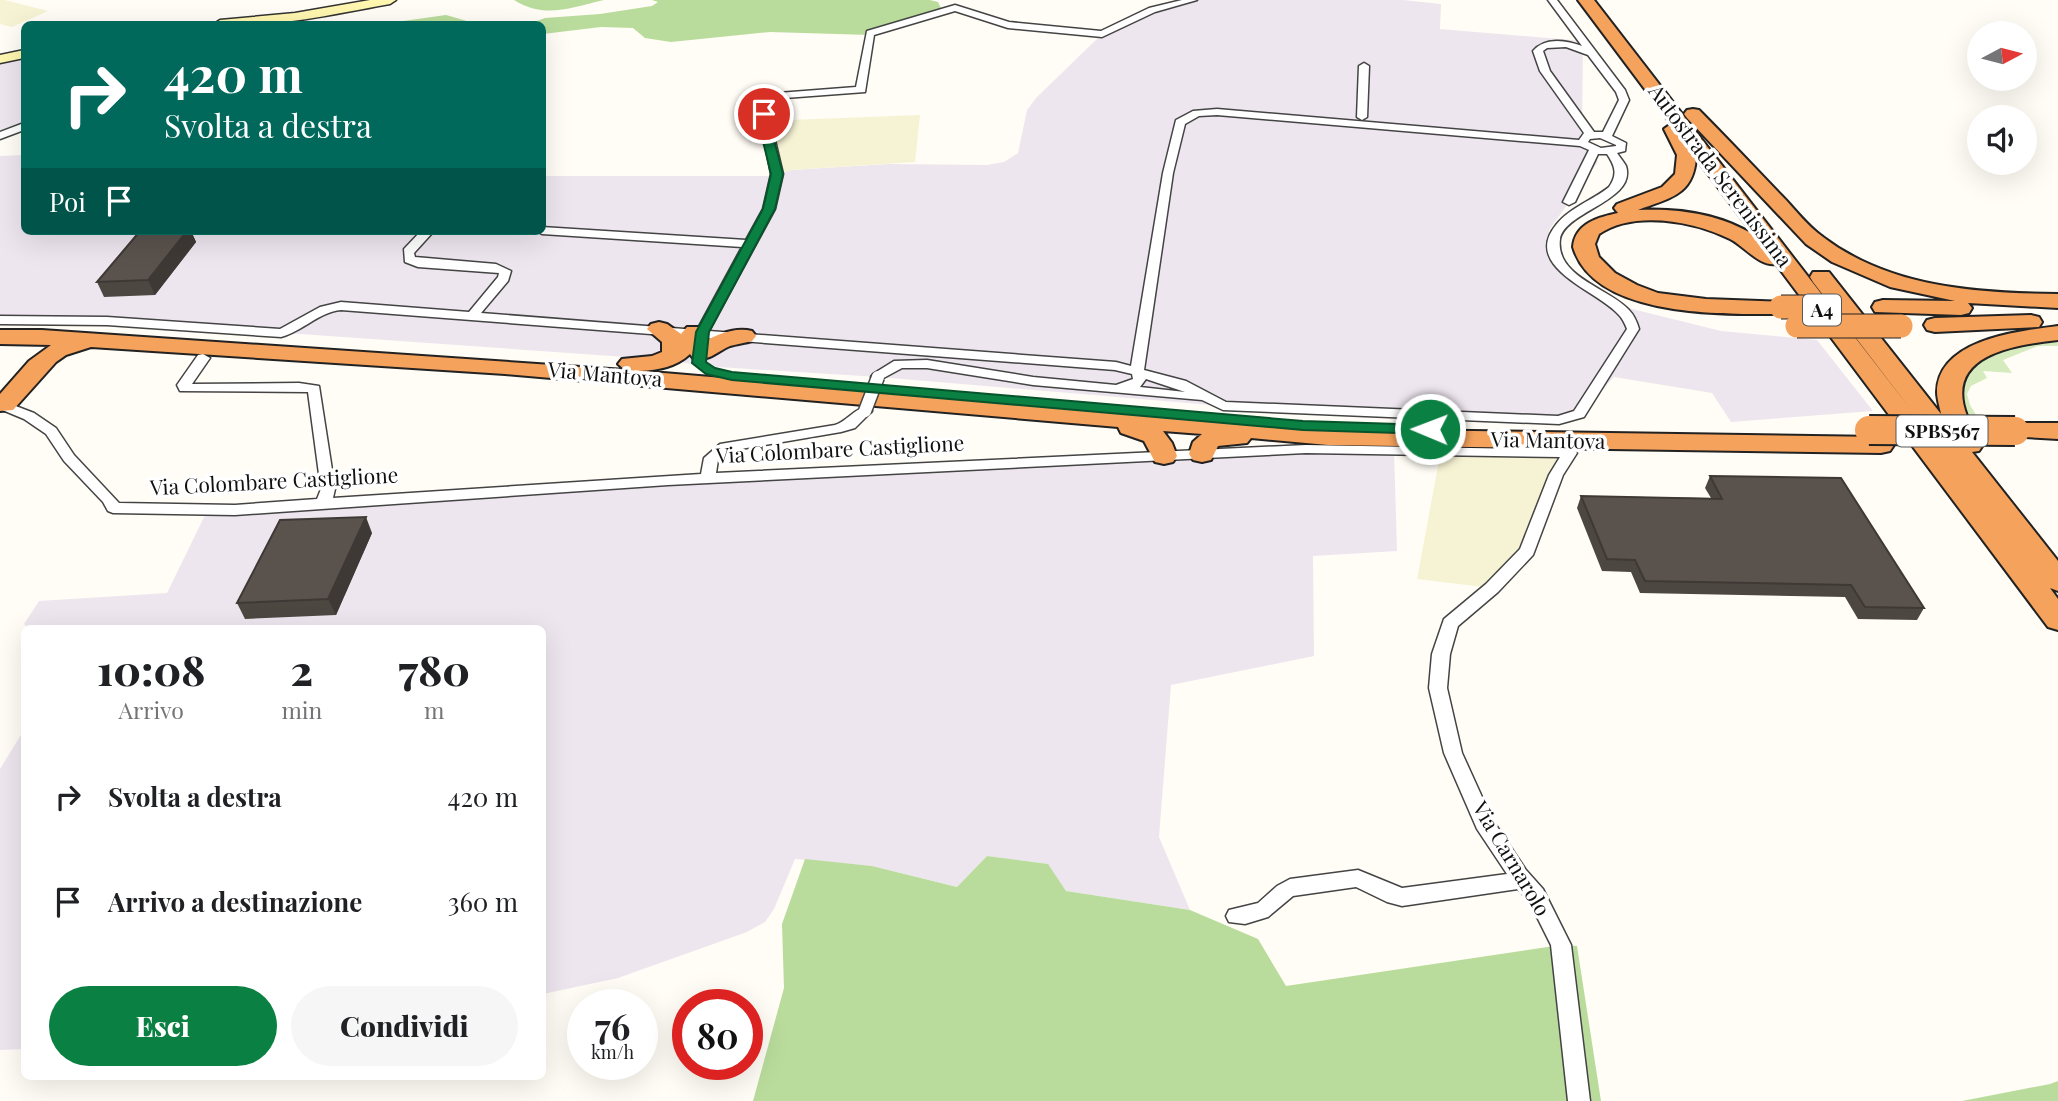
<!DOCTYPE html>
<html lang="it">
<style>
:root{--surface:#fff;--page:#f6f6f6;--text:#202124;--muted:#757577;--accent:#0b8043}
body{margin:0;font-family:"Playfair Display",serif;background:var(--page);color:var(--text);height:100vh;display:flex;flex-direction:column;font-size:26px;white-space:nowrap}
*{box-sizing:border-box;margin:0}
p{font-size:23px;color:var(--muted)}
.icon{flex:none;width:38px;height:38px;fill:none;stroke:currentColor;stroke-width:2;stroke-linecap:round;stroke-linejoin:round}
.map{position:relative;flex:1;overflow:hidden}
.sheet{position:absolute;left:21px;top:625px;width:525px;height:455px;display:flex;flex-direction:column;background:var(--surface);border-radius:10px;box-shadow:0 7px 28px #0002}
.sheet>*{flex:none}
.hud{position:absolute;left:21px;top:21px;width:525px;height:214px;border-radius:10px;box-shadow:0 7px 28px #0002;background:#00695c;color:#fff;overflow:hidden}
.needle{width:46px;rotate:83deg}
.buttons{position:absolute;left:1967px;top:21px;display:grid;gap:14px}
.buttons a{display:grid;place-items:center;width:70px;height:70px;border-radius:50%;background:var(--surface);box-shadow:0 7px 28px #0002;font-size:35px}
.speed{position:absolute;left:567px;top:989px;display:flex;gap:14px;font-size:35px;font-weight:700;text-align:center}
.speed>*{display:grid;place-content:center;width:91px;height:91px;border-radius:50%;background:var(--surface);box-shadow:0 7px 28px #0002;line-height:1}
.speed small{font-size:18px;font-weight:400}
.speed .limit{border:10px solid #d22;background:#fff;color:#111}
.pin{position:absolute;display:grid;place-items:center;width:60px;height:60px;color:#fff;margin:-30px;border:4px solid #fff;border-radius:50%;box-shadow:0 2px 7px #0007}
.me{position:absolute;width:77px;margin:-38px;rotate:271deg;stroke-linejoin:round;filter:drop-shadow(0 0 5px #0008)}
.turn{display:flex;align-items:center;gap:24px;height:147px;padding:0 28px;font-size:32px}
.turn .icon{width:91px;height:91px;stroke-width:2.5}
.turn b{display:block;font-size:49px;line-height:60px}
.then{display:flex;align-items:center;height:66px;padding:0 28px;background:#0003;gap:14px;font-size:26px}
.eta{display:flex;justify-content:space-evenly;align-items:center;height:119px;text-align:center}
.eta b{font-size:42px;font-weight:800;line-height:49px}
.action{display:flex;gap:14px;margin-top:auto;padding:14px 28px}
.action a{flex:1;height:80px;border-radius:42px;background:var(--accent);color:#fff;font-size:28px;font-weight:800;line-height:80px;text-align:center}
.action a+a{background:var(--page);color:var(--text)}
ul{padding:0;list-style:none}
li{display:flex;align-items:center;gap:21px;height:105px;padding:0 28px}
li div{flex:1}
li b{display:block;font-size:26px}
li em{font-style:normal}
.map>svg:first-child{display:block}
.industrial{fill:#eee6ef}
.farmland{fill:#f6f3d4}
.green{fill:#d5ebbd}
.forest{fill:#b9dc9c}
.lines{fill:none;stroke-linecap:round;stroke-linejoin:round}
.street-casing{stroke:#444;stroke-width:3}
.secondary-casing{stroke:#333;stroke-width:3}
.highway-casing{stroke:#222;stroke-width:4}
.street{fill:#fff;fill-rule:evenodd}
.secondary{fill:#fff6b0;fill-rule:evenodd}
.highway{fill:#f5a25d;fill-rule:evenodd}
.street-bridge-casing{stroke:#444;stroke-width:15;stroke-linecap:butt}
.highway-bridge-far1-casing{stroke:#222;stroke-width:25;stroke-linecap:butt}
.highway-bridge-casing{stroke:#222;stroke-width:32;stroke-linecap:butt}
.street-bridge{stroke:#fff;stroke-width:12}
.highway-bridge-far1{stroke:#f5a25d;stroke-width:23}
.highway-bridge{stroke:#f5a25d;stroke-width:28}
.wall{fill:#4d4742}
.shaded-wall{fill:#3f3936}
.building{fill:#5a524d;stroke:#3f3936;stroke-width:2}
.route{fill:#0b8043;stroke:#07532c;stroke-width:2}
.labels{text-anchor:middle;stroke-width:7;stroke-linejoin:round;paint-order:stroke}
.shield{fill:#fff;stroke:#585858;stroke-width:2}
.shield-label{font-size:19px;font-weight:bold;fill:#111}
.street-label{font-size:21px;fill:#111;stroke:#fff}
</style>
<div class="map">
<svg width="2058" height="1101" viewBox="0 0 2058 1101">
<rect width="100%" height="100%" fill="#fffdf5"/>
<!-- industrial -->
<g class="industrial">
<path d="M1193,0H1403L1441,4L1440,29L1583,41L1582,133L1598,162L1549,230L1548,259L1570,281L1600,301L1721,331L1817,340L1873,411L1731,422L1712,393L1614,377L1579,414L1559,420L1223,406L878,377L702,366L668,360L215,328L0,320V156L24,155V231H542L543,176H768L791,170L888,164L987,165L1004,162L1018,153L1027,110L1036,98L1102,34L1152,10Z"/>
<path d="M24,56V126L0,136V61Z"/>
<path d="M1306,449L1394,450L1397,551L1313,556L1314,656L1171,685L1159,837L1190,910L1066,891L1047,864L987,856L957,887L872,866L795,859L774,909L765,922L747,932L618,978L543,994L542,628H28L24,624L39,601L167,593L207,511L423,496Z"/>
<path d="M24,730V1049L0,1050V769Z"/>
</g>
<!-- farmland -->
<g class="farmland">
<path d="M0,0H5L48,11L12,27L0,24Z"/>
<path d="M920,115L915,162L791,170L777,174L764,121Z"/>
<path d="M1441,450L1570,453L1527,551L1492,588L1417,579Z"/>
</g>
<!-- green -->
<path class="green" d="M2058,340V346H2038L2003,360L2012,373L1983,371L1987,378L1971,386L1967,394L1970,405L1981,423H1965C1948,354 2005,347 2058,340Z"/>
<!-- forest -->
<g class="forest">
<path d="M514,0H604C569,8 545,19 514,0Z"/>
<path d="M652,0H930L938,2L943,12L870,35L770,32L671,42L645,38L633,28L601,27L543,34L542,24H529L545,18L600,14L652,6L658,2Z"/>
<path d="M446,15L467,21V24H382Z"/>
<path d="M987,856L1048,864L1066,891L1190,910L1258,939L1286,986L1561,945L1577,946L1601,1101H753L784,988L782,924L805,859L872,866L957,887Z"/>
<path d="M2058,1081V1101H1962L2050,1084Z"/>
</g>
<g class="lines">
<defs>
<g id="street">
<path d="M1182,0H1197L1155,12L1102,37L1008,28L955,11L874,35L865,92L785,98L769,115L783,174L775,209L709,331L1116,362L1131,366L1163,173L1176,120L1193,111L1217,109L1579,140L1584,133L1540,71L1533,51C1545,37 1566,40 1582,46L1548,0H1557L1625,90L1629,100L1612,136L1626,143L1625,151L1617,153C1619,156 1624,162 1626,166C1637,201 1565,211 1560,239C1555,277 1609,288 1629,310C1634,315 1637,322 1639,329L1584,417L1559,424L1223,410L1202,400L1033,385L927,368H902L878,381L873,380L871,377L873,374L894,361L927,360L1033,377L1116,385L1133,379L1132,374L1115,370L341,310C319,312 303,331 281,337L107,325L0,324V316L107,317L280,329L320,307L341,302L469,312L498,277L499,273L418,267L405,262L404,249L421,231H434L414,253L415,257L496,264L511,271L508,281L481,313L697,330L742,247L542,234L537,231H542V227L746,240L763,209L771,174L759,114L778,93L856,87L867,31L955,5L1009,22L1101,31L1149,8ZM1566,47L1588,55L1616,92L1619,100L1603,132H1594L1550,71L1543,51L1547,48ZM1217,115L1580,146L1589,150L1563,202L1569,205L1575,202L1598,154H1607C1615,166 1618,174 1609,187C1593,200 1569,208 1556,225C1521,268 1599,291 1619,315C1623,319 1625,324 1627,329L1574,411L1558,416L1226,402L1186,381L1144,370L1173,173L1185,124L1199,116ZM1600,138L1616,145V146L1601,148L1588,142L1590,139ZM1146,379L1185,392L1140,387Z"/>
<path d="M1364,63L1369,66L1367,117L1362,120L1357,117L1359,66Z"/>
<path d="M24,123V130L0,139V132Z"/>
<path d="M203,354L210,358L192,384L299,383L319,386L335,489L333,498L701,474L704,458L720,444L835,425C847,421 853,410 865,407L872,411L855,428L841,432L729,451L718,460L716,473L1306,445L1575,450L1577,453L1563,475L1533,555L1498,592L1458,626L1450,654L1447,688L1462,753L1492,819L1526,870L1543,889L1571,945L1590,1101H1568L1551,945L1529,901L1518,889L1402,906L1387,902L1356,887L1293,896L1268,917L1245,924L1229,922L1226,916L1229,910L1258,903L1277,886L1290,879L1358,870L1402,888L1507,874L1477,829L1444,753L1429,688L1432,654L1444,619L1486,584L1520,549L1549,475L1560,457L1306,453L668,485L235,515L113,513L108,511L103,502L64,461L46,434L24,419L0,409V400L34,413L56,428L74,455L119,503L235,505L317,499L321,489L308,392L180,391L177,385L198,355Z"/>
</g>
<g id="secondary">
<path d="M370,0H396L390,4C333,14 272,29 214,24L220,20L295,13Z"/>
<path d="M24,50V58L0,63V55Z"/>
</g>
<g id="highway">
<path d="M1578,0H1594L1912,411L1813,282L1810,277L1813,272H1829L1941,414C1940,408 1937,399 1937,392C1938,339 2019,331 2058,326V340C2015,345 1943,354 1967,416C1970,426 1978,436 1983,445L1979,451L1972,452L2058,561V591L2050,588L2058,599V630L2048,627L1776,264C1760,267 1744,246 1730,239C1694,221 1634,210 1599,234L1595,244L1599,257L1615,273L1637,285L1658,293L1706,299L1789,302L1792,307L1789,312L1781,314C1723,314 1594,318 1573,247C1575,223 1599,217 1618,213L1614,208L1617,204L1662,187L1675,174L1677,155L1664,129L1671,124ZM1696,158L1754,235C1720,214 1678,208 1638,210C1669,198 1693,196 1696,158Z"/>
<path d="M1693,109L1699,110C1727,138 1754,167 1781,195C1795,209 1807,226 1823,237C1890,288 1977,293 2058,294V308L1968,303L1972,308L1969,313L1961,315L1875,312L1872,307L1875,302L1883,300L1955,301L1890,287L1832,262L1806,244L1687,118L1684,114L1687,110Z"/>
<path d="M2031,315L2039,317L2042,322L2039,327L1935,332L1927,330L1924,325L1927,320L1935,318Z"/>
<path d="M659,322L667,324L681,334L687,327H703L707,332L697,346C713,336 734,326 752,331L756,336L752,341C745,343 737,344 730,346C716,352 709,362 693,358L690,354C676,367 659,370 640,371L1328,429L1881,437L1890,439L1894,445L1890,451L1881,453L1328,445L1251,438L1247,443L1218,446L1211,460L1202,462L1193,460L1189,454L1193,442L1202,434L1163,431L1172,443L1177,456L1173,462L1164,464L1155,462L1144,441L1121,433L1118,427L505,374L91,347L66,355L56,362L13,410L0,411V394L29,361L51,345L0,344V330H42L625,370L618,364L622,359L652,356L662,352V342L647,329L651,324Z"/>
<path d="M2015,423H2058V439L2006,436L2002,431L2006,426Z"/>
</g>
</defs>
<!-- street casing -->
<use href="#street" class="street-casing"/>
<!-- secondary casing -->
<use href="#secondary" class="secondary-casing"/>
<!-- highway casing -->
<use href="#highway" class="highway-casing"/>
<!-- street -->
<use href="#street" class="street"/>
<!-- secondary -->
<use href="#secondary" class="secondary"/>
<!-- highway -->
<use href="#highway" class="highway"/>
<defs>
<path id="street-bridge" d="M865,411L878,377"/>
<g id="highway-bridge-far1">
<path d="M1781,307H1827"/>
<path d="M1797,326H1901"/>
</g>
<path id="highway-bridge" d="M1869,430L2015,431"/>
</defs>
<!-- street-bridge casing -->
<use href="#street-bridge" class="street-bridge-casing"/>
<!-- highway-bridge-far1 casing -->
<use href="#highway-bridge-far1" class="highway-bridge-far1-casing"/>
<!-- highway-bridge casing -->
<use href="#highway-bridge" class="highway-bridge-casing"/>
<!-- street-bridge -->
<use href="#street-bridge" class="street-bridge"/>
<!-- highway-bridge-far1 -->
<use href="#highway-bridge-far1" class="highway-bridge-far1"/>
<!-- highway-bridge -->
<use href="#highway-bridge" class="highway-bridge"/>
</g>
<!-- wall -->
<g class="wall">
<path d="M140,231H191L196,242L155,295L104,297L97,282Z"/>
<path d="M1710,476L1924,608L1917,620L1858,619L1845,597L1640,593L1631,572L1602,571L1577,508L1581,496L1711,498L1705,488Z"/>
<path d="M372,533L336,615L245,619L237,603Z"/>
</g>
<!-- shaded-wall -->
<g class="shaded-wall">
<path d="M187,231H191L196,242L155,295L148,280Z"/>
<path d="M366,517L372,533L336,615L328,599Z"/>
</g>
<!-- building -->
<g class="building">
<path d="M140,231H187L148,280L97,282Z"/>
<path d="M1710,476L1841,478L1924,608L1865,607L1851,585L1645,581L1635,560L1607,559L1581,496L1722,499Z"/>
<path d="M366,517L328,599L237,603L280,520Z"/>
</g>
<!-- route -->
<path class="route" d="M761,112L770,114L769,121L783,174L775,209L709,332L706,362L715,368L732,372L1303,421L1430,425L1437,429L1430,434L1303,430L732,380L706,374L692,363L696,332L763,209L771,174L758,121Z"/>
<g class="labels">
<!-- shield labels -->
<g class="shield">
<rect x="1803" y="294.5" width="38" height="31" rx="5"/>
<rect x="1896.5" y="415.5" width="91" height="31" rx="5"/>
</g>
<g class="shield-label">
<text x="1822" y="317">A4</text>
<text x="1942" y="438">SPBS567</text>
</g>
<!-- street labels -->
<g class="street-label">
<text transform="translate(1720 176) rotate(53)" y="7">Autostrada Serenissima</text>
<text transform="translate(605 375) rotate(5)" y="7">Via Mantova</text>
<text transform="translate(1548 441) rotate(1)" y="7">Via Mantova</text>
<text transform="translate(840 450) rotate(-3)" y="7">Via Colombare Castiglione</text>
<text transform="translate(274 482) rotate(-3)" y="7">Via Colombare Castiglione</text>
<text transform="translate(1511 859) rotate(59)" y="7">Via Carnarolo</text>
</g>
</g>
</svg>
<div class="buttons">
<a><svg class="needle" viewBox="-14 -14 28 28"><path d="M0-13l5 13h-10z" fill="#e53935"/><path d="M0 13l5-13h-10z" fill="#757577"/></svg></a>
<a><svg class="icon" aria-label="sound" viewBox="0 0 24 24"><path d="M4 9h4l5-4v14l-5-4H4zM17 9q2 3 0 6"/></svg></a>
</div>
<div class="speed"><div>76<small>km/h</small></div><div class="limit">80</div></div>
<div class="pin" style="left:764px;top:114px;background:#d93025"><svg class="icon" aria-label="arrive" viewBox="0 0 24 24"><path d="M6 21V4h12l-3 4 3 4H6"/></svg></div>
<svg class="me" style="left:1430px;top:429px" viewBox="-20 -20 40 40"><circle r="17" fill="#0b8043" stroke="#fff" stroke-width="3"/><path d="M0-11L8 9 0 5-8 9z" fill="#fff"/></svg>
<div class="hud">
<div class="turn"><svg class="icon" aria-label="right" viewBox="0 0 24 24"><path d="M7 20v-9h11M14 6l5 5-5 5"/></svg><div><b>420 m</b>Svolta a destra</div></div>
<div class="then">Poi<svg class="icon" aria-label="arrive" viewBox="0 0 24 24"><path d="M6 21V4h12l-3 4 3 4H6"/></svg></div>
</div>
<section class="sheet">
<div class="eta">
<div><b>10:08</b><p>Arrivo</p></div>
<div><b>2</b><p>min</p></div>
<div><b>780</b><p>m</p></div>
</div>
<ul>
<li><svg class="icon" aria-label="right" viewBox="0 0 24 24"><path d="M7 20v-9h11M14 6l5 5-5 5"/></svg><div><b>Svolta a destra</b></div><em>420 m</em></li>
<li><svg class="icon" aria-label="arrive" viewBox="0 0 24 24"><path d="M6 21V4h12l-3 4 3 4H6"/></svg><div><b>Arrivo a destinazione</b></div><em>360 m</em></li>
</ul>
<div class="action"><a>Esci</a><a>Condividi</a></div>
</section>
</div>
